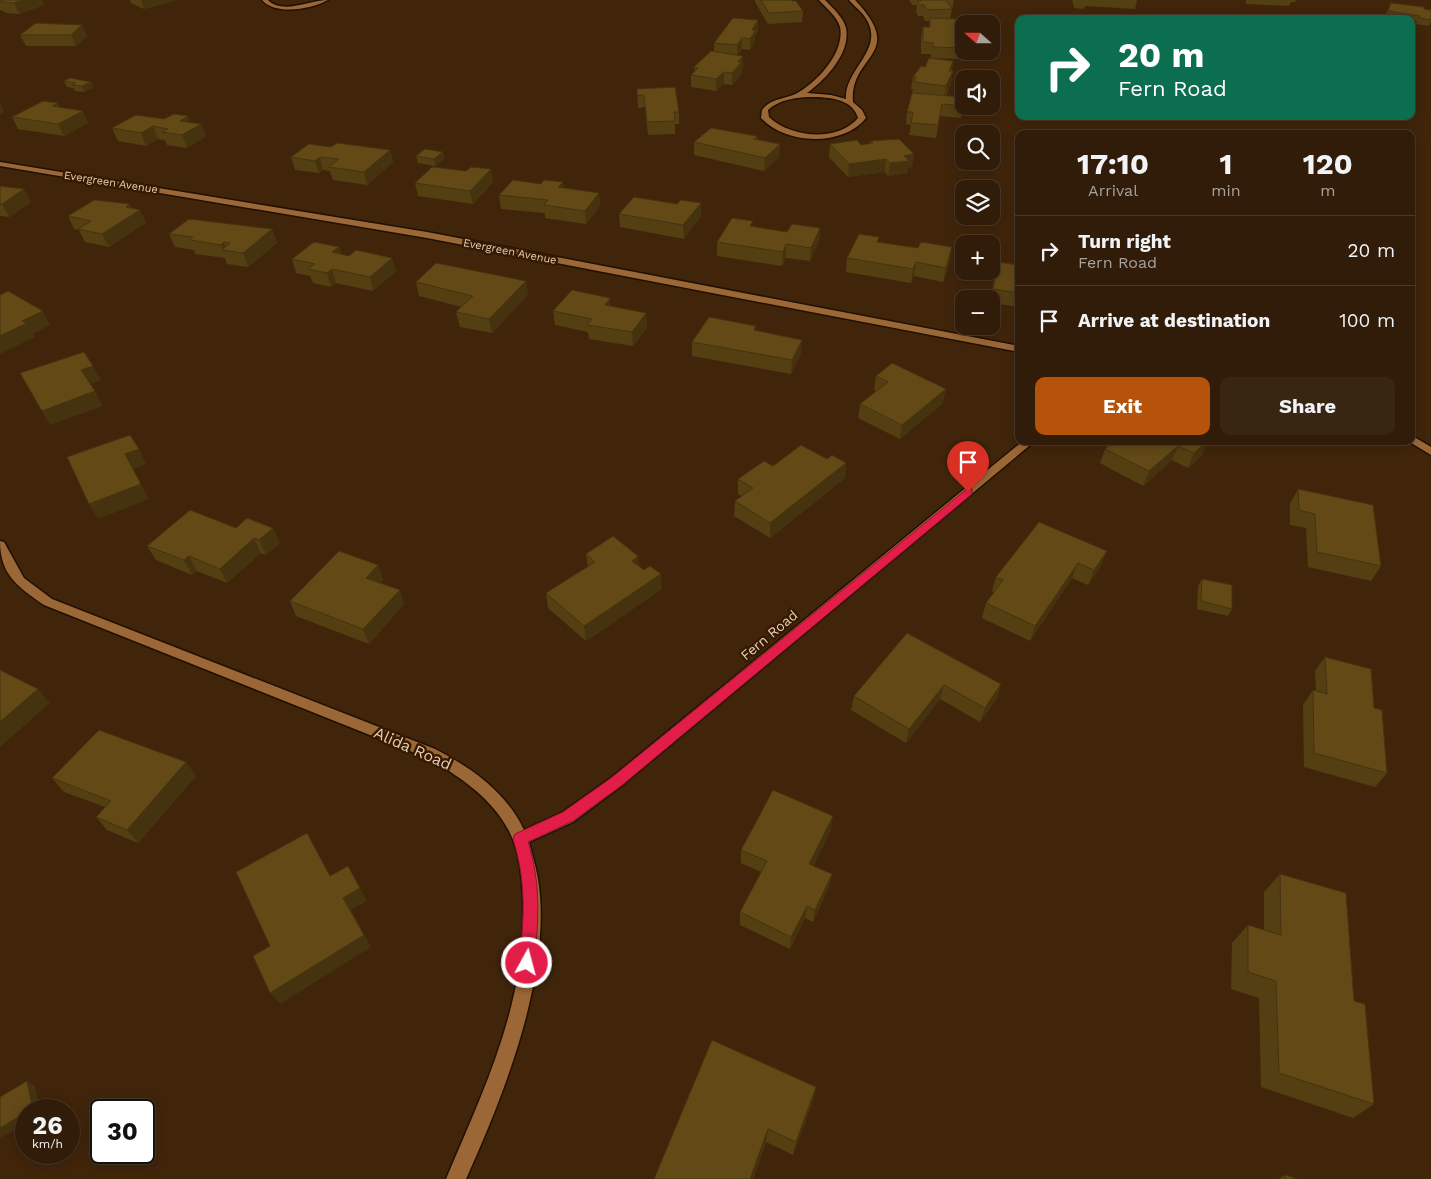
<!DOCTYPE html>
<meta charset="utf-8">
<style>
:root{--surface:#301c08;--page:#382512;--text:#f1f3f6;--muted:#a8a19c;--line:#4b3a29;--accent:#b45309}
body{margin:0;font-family:"Work Sans",sans-serif;background:var(--page);color:var(--text);height:100vh;display:flex;flex-direction:column;font-size:19px;white-space:nowrap}
*{box-sizing:border-box;margin:0}
p{font-size:16px;color:var(--muted)}
.icon{flex:none;width:28px;height:28px;fill:none;stroke:currentColor;stroke-width:2;stroke-linecap:round;stroke-linejoin:round}
.map{position:relative;flex:1;overflow:hidden}
.details{position:absolute;left:1015px;top:130px;width:400px;height:315px;display:flex;flex-direction:column;background:var(--surface);border-radius:10px;box-shadow:0 2px 12px #0003,0 0 0 1px var(--line)}
.details>*{flex:none}
.guide{position:absolute;left:1015px;top:15px;width:400px;height:105px;border-radius:10px;box-shadow:0 2px 12px #0003,0 0 0 1px var(--line);background:#0b6e4f;color:#fff;overflow:hidden}
.needle{width:32px;rotate:291deg}
.tools{position:absolute;left:955px;top:15px;display:grid;gap:10px}
.tools a{display:grid;place-items:center;width:45px;height:45px;border-radius:10px;background:var(--surface);box-shadow:0 2px 12px #0003,0 0 0 1px var(--line);font-size:25px}
.speed{position:absolute;left:15px;top:1099px;display:flex;gap:10px;font-size:25px;font-weight:700;text-align:center}
.speed>*{display:grid;place-content:center;width:65px;height:65px;border-radius:50%;background:var(--surface);box-shadow:0 2px 12px #0003,0 0 0 1px var(--line);line-height:1}
.speed small{font-size:12px;font-weight:400}
.speed .limit{border:2px solid #111;border-radius:8px;background:#fff;color:#111}
.pin{position:absolute;display:grid;place-items:center;width:42px;height:42px;color:#fff;margin:-51px -21px;border-radius:50% 50% 50% 0;rotate:-45deg;box-shadow:0 0 5px #0007}
.pin .icon{rotate:45deg}
.me{position:absolute;width:55px;margin:-28px;rotate:7deg;stroke-linejoin:round;filter:drop-shadow(0 0 4px #0008)}
.turn{display:flex;align-items:center;gap:18px;height:105px;padding:0 20px;font-size:22px}
.turn .icon{width:65px;height:65px;stroke-width:2.5}
.turn b{display:block;font-size:35px;line-height:42px}
.eta{display:flex;justify-content:space-evenly;align-items:center;height:85px;text-align:center}
.eta b{font-size:30px;font-weight:700;line-height:35px}
.button{display:flex;gap:10px;margin-top:auto;padding:10px 20px}
.button a{flex:1;height:58px;border-radius:10px;background:var(--accent);color:#fff;font-size:20px;font-weight:700;line-height:58px;text-align:center}
.button a+a{background:var(--page);color:var(--text)}
ul{padding:0;list-style:none}
li{display:flex;align-items:center;gap:15px;height:70px;padding:0 20px;border-top:1px solid var(--line)}
li div{flex:1}
li b{display:block;font-size:19px}
li em{font-style:normal}
.map>svg:first-child{display:block}
.lines{fill:none;stroke-linecap:round;stroke-linejoin:round}
.lane-casing{stroke:#211003;stroke-width:3}
.street-casing{stroke:#211003;stroke-width:3}
.lane{fill:#9c6736;fill-rule:evenodd}
.street{fill:#9c6736;fill-rule:evenodd}
.wall{fill:#543f13}
.shaded-wall{fill:#45330f}
.building{fill:#624916;stroke:#45330f}
.route{fill:#e11d48;stroke:#92132f}
.labels{text-anchor:middle;stroke-width:5;stroke-linejoin:round;paint-order:stroke}
.far-street-label{font-size:11px;fill:#eaccb4;stroke:#351b02}
.street-label{font-size:14px;fill:#eaccb4;stroke:#351b02}
.near-street-label{font-size:16px;fill:#eaccb4;stroke:#351b02}
</style>
<div class="map">
<svg width="1431" height="1179" viewBox="0 0 1431 1179">
<rect width="100%" height="100%" fill="#40250b"/>
<g class="lines">
<defs>
<path id="lane" d="M262,0H268C282,15 311,0 328,0C312,9 276,16 262,0Z"/>
<g id="street">
<path d="M819,0H825C833,8 843,17 846,28C851,53 825,80 807,93L831,95L846,99C844,69 887,49 865,17C861,11 854,6 849,0H855C908,56 849,54 853,102L862,110L866,118C843,147 785,145 761,118L762,110C772,97 786,100 799,92C818,81 845,52 840,27C837,16 826,8 819,0ZM807,97C825,97 852,97 858,118C838,142 791,138 769,117L768,110C779,100 793,98 807,97Z"/>
<path d="M0,162L427,232L1019,346V352L427,238L0,166Z"/>
<path d="M1411,435L1431,447V455L1408,441H1411Z"/>
<path d="M1023,441H1035L621,786L573,822L529,842C532,854 536,867 538,879C553,972 504,1095 466,1179H446C484,1089 527,1002 523,901C522,878 520,852 509,831C491,797 458,775 425,757L44,605C18,587 0,575 0,541L4,542L24,578L52,599L435,749C472,768 506,792 524,830L563,812L611,778Z"/>
</g>
</defs>
<!-- lane casing -->
<use href="#lane" class="lane-casing"/>
<!-- street casing -->
<use href="#street" class="street-casing"/>
<!-- lane -->
<use href="#lane" class="lane"/>
<!-- street -->
<use href="#street" class="street"/>
</g>
<!-- wall -->
<g class="wall">
<path d="M0,0H41L44,5L19,14L7,13L0,10Z"/>
<path d="M130,0H176L144,9L131,3Z"/>
<path d="M755,0H791L803,11L802,22L768,24L755,2Z"/>
<path d="M909,0H954L950,19L960,48L959,59L931,58V54H921V38L923,27H929L930,21H925L923,16H918L916,12L917,6L916,5H912Z"/>
<path d="M1072,0H1137L1135,9L1085,6L1084,9L1074,8Z"/>
<path d="M1246,0H1296L1295,2H1291L1289,6L1246,4Z"/>
<path d="M1391,3L1431,10V21L1429,26L1416,24L1417,21L1411,20V19H1401L1385,16Z"/>
<path d="M82,25L87,36L76,46H26L20,35Z"/>
<path d="M758,31L755,35V41L750,50L742,49L738,55L743,67L742,69V74L732,85L724,84L716,91L691,87V75L695,72L694,67L714,52V43Z"/>
<path d="M953,61L952,71L951,83L946,96L963,106L961,118L940,116L936,138L909,135L911,125L906,124L907,112L912,93L913,89H911L913,77L925,67Z"/>
<path d="M64,81L91,82L93,88L84,92L75,91L73,88L67,87Z"/>
<path d="M637,89L679,112V124H675V134L648,135L645,107L638,108Z"/>
<path d="M12,117L88,123L64,136L18,129Z"/>
<path d="M164,119L201,124L206,136L187,148L167,145L165,140L158,139L146,146L118,141L112,128Z"/>
<path d="M757,136V139L780,144L779,157L764,171L694,155V142Z"/>
<path d="M871,141L914,154L912,167L908,168L907,173L888,176L885,172L848,177L829,157L830,144L861,145L870,144Z"/>
<path d="M331,147L390,150L393,162L367,185L333,180L330,171L323,170L319,173L295,170L291,157Z"/>
<path d="M443,152L444,159L435,166L418,163L416,156Z"/>
<path d="M491,169L493,182L473,204L418,196L415,183L466,171Z"/>
<path d="M563,182V188L599,193L600,206L586,224L545,218V213L501,209L499,195L541,184Z"/>
<path d="M0,186L31,202L9,217L0,216Z"/>
<path d="M701,203V216L684,239L620,227L619,214L677,204Z"/>
<path d="M131,208L140,210L146,223L109,247L85,242L79,230L74,229L68,216Z"/>
<path d="M753,227L787,232L820,228L819,241L810,261L786,258L782,266L717,256V242Z"/>
<path d="M272,229L277,243L248,267L227,264L225,258L195,254L194,250L175,247L169,234Z"/>
<path d="M879,242L950,261L943,282L914,276L911,283L846,272L847,258Z"/>
<path d="M339,247L341,254L349,256L392,258L396,271L373,291L336,283L331,287L313,283L310,276L296,273L292,259Z"/>
<path d="M998,262L1019,265V307L991,303V299H990Z"/>
<path d="M416,282L528,295L492,333L460,327L456,312L462,307L419,296Z"/>
<path d="M611,306L646,313L647,328L633,346L589,339L588,332L555,325L553,311Z"/>
<path d="M756,330L801,354L791,374L692,356V342Z"/>
<path d="M876,376L943,403L900,439L858,418L860,404L876,392L874,390Z"/>
<path d="M1114,441H1208L1202,455L1188,468L1172,460L1143,486L1100,463L1105,449Z"/>
<path d="M827,459L846,463L845,478L770,538L734,516L735,501L742,496L738,494V479L773,466Z"/>
<path d="M1298,489L1381,566L1371,581L1308,567L1306,528L1290,525V504Z"/>
<path d="M1039,522L1101,566L1088,585L1072,578L1030,641L982,618L986,603L994,592L992,591L996,577Z"/>
<path d="M236,528L280,543L266,555L261,553L227,583L197,571L192,575L156,560L147,546Z"/>
<path d="M586,554L639,566L662,589L586,641L548,608L546,593L588,567Z"/>
<path d="M378,565L383,580L380,583L400,590L404,604L369,644L296,616L290,601Z"/>
<path d="M1202,579L1232,609L1228,616L1197,609L1198,586Z"/>
<path d="M907,633L1001,684L997,698L980,722L940,699L906,743L851,710L854,696Z"/>
<path d="M1325,657L1374,708L1387,773L1375,787L1304,767L1303,705L1313,690L1316,691L1315,671Z"/>
<path d="M196,776L138,843L107,830L96,817L105,807L64,792L52,778Z"/>
<path d="M831,830L813,866L832,874L829,887L813,922L805,918L790,949L740,925V912L761,872L741,863V850Z"/>
<path d="M1280,874L1354,1001L1374,1104L1353,1118L1261,1087L1259,998L1231,989L1232,943L1248,925L1264,930V892Z"/>
<path d="M816,1087L813,1101L793,1155L766,1142L753,1179H654Z"/>
<path d="M1285,1175L1298,1179H1278Z"/>
</g>
<!-- shaded-wall -->
<g class="shaded-wall">
<path d="M23,0H41L44,5L19,14L14,3Z"/>
<path d="M141,0H176L144,9Z"/>
<path d="M758,20V31L755,35V41L750,50V39L752,30Z"/>
<path d="M82,25L87,36L76,46L71,35Z"/>
<path d="M742,38V49L737,57V45Z"/>
<path d="M743,56V67L742,69V74L732,85V73L738,62Z"/>
<path d="M953,61L951,73L949,71Z"/>
<path d="M953,71L951,83L944,98L946,86Z"/>
<path d="M724,72V84L716,91V79Z"/>
<path d="M91,82L93,88L84,92L82,86Z"/>
<path d="M0,103L4,112L0,115Z"/>
<path d="M58,103L63,115L52,106Z"/>
<path d="M83,111L88,123L64,136L58,124Z"/>
<path d="M188,116L192,129L180,121Z"/>
<path d="M201,124L206,136L187,148L182,135Z"/>
<path d="M153,126L158,139L146,146L141,133Z"/>
<path d="M780,144L779,157L764,171L765,158Z"/>
<path d="M390,150L393,162L367,185L364,172Z"/>
<path d="M443,152L444,159L435,166L434,159Z"/>
<path d="M914,154L912,167L908,168L907,173L888,176L890,163L904,156Z"/>
<path d="M320,157L323,170L319,173L315,161Z"/>
<path d="M886,159L885,172L848,177L849,164Z"/>
<path d="M491,169L493,182L473,204L470,191Z"/>
<path d="M563,182L564,195L558,187Z"/>
<path d="M24,189L31,202L9,217L2,204Z"/>
<path d="M599,193L600,206L586,224L585,211Z"/>
<path d="M701,203V216L684,239L683,225Z"/>
<path d="M130,204L134,214L140,210L146,223L109,247L102,234L126,207Z"/>
<path d="M820,228L819,241L810,261L811,248Z"/>
<path d="M272,229L277,243L248,267L243,253Z"/>
<path d="M224,242L227,251L223,250L221,245Z"/>
<path d="M786,244V258L782,266L783,252Z"/>
<path d="M339,247L343,260L332,252Z"/>
<path d="M952,247L950,261L943,282L946,268Z"/>
<path d="M392,258L396,271L373,291L370,277Z"/>
<path d="M916,262L914,276L911,283L913,269Z"/>
<path d="M332,269L336,283L331,287L327,273Z"/>
<path d="M526,281L528,295L492,333L489,319Z"/>
<path d="M610,298L611,312L605,305Z"/>
<path d="M43,311L50,325L33,334L35,337L0,354V336L22,321Z"/>
<path d="M646,313L647,328L633,346L632,332Z"/>
<path d="M802,340L801,354L791,374L792,360Z"/>
<path d="M93,366L101,380L89,384L81,370Z"/>
<path d="M946,389L943,403L900,439L902,425Z"/>
<path d="M95,391L103,406L50,425L42,411Z"/>
<path d="M1207,441H1208L1202,455L1188,468L1194,453Z"/>
<path d="M1178,446L1172,460L1143,486L1149,471Z"/>
<path d="M139,449L146,464L133,469L125,454Z"/>
<path d="M846,463L845,478L770,538V523Z"/>
<path d="M141,484L149,499L98,519L89,504Z"/>
<path d="M273,528L280,543L266,555L259,540Z"/>
<path d="M254,538L261,553L227,583L220,569Z"/>
<path d="M1107,551L1101,566L1088,585L1094,570Z"/>
<path d="M189,556L197,571L192,575L184,560Z"/>
<path d="M638,556L640,571L632,561Z"/>
<path d="M1078,563L1072,578L1030,641L1035,626Z"/>
<path d="M378,565L383,580L371,592L366,578Z"/>
<path d="M661,574L662,589L586,641L584,626Z"/>
<path d="M400,590L404,604L369,644L363,629Z"/>
<path d="M1001,684L997,698L980,722L985,708Z"/>
<path d="M944,685L940,699L906,743L909,729Z"/>
<path d="M38,689L50,703L0,747V722Z"/>
<path d="M186,762L196,776L138,843L127,830Z"/>
<path d="M833,816L831,830L807,877L809,864Z"/>
<path d="M348,866L367,901L351,910L371,947L280,1004L270,993L343,898Z"/>
<path d="M832,874L829,887L813,922L815,910Z"/>
<path d="M807,906L805,918L790,949L791,937Z"/>
<path d="M27,1081L35,1086L40,1110H32Z"/>
<path d="M816,1087L813,1101L793,1155L796,1142Z"/>
<path d="M26,1113V1123L0,1138V1128Z"/>
<path d="M768,1129L766,1142L753,1179H750Z"/>
</g>
<!-- building -->
<g class="building">
<path d="M0,0H23L14,3L2,2L0,1Z"/>
<path d="M761,0H791L792,1H796L803,11L769,13Z"/>
<path d="M921,0H946L952,9L927,10L924,5H920L917,1H921Z"/>
<path d="M1391,3L1424,7V9L1431,10V20L1419,18L1420,16L1388,11Z"/>
<path d="M733,18L758,20L752,30H756L750,39L742,38L737,45L714,43Z"/>
<path d="M930,18L958,19L960,48L933,47V43L923,42V27H930Z"/>
<path d="M36,23L82,25L71,35H20Z"/>
<path d="M711,51L743,56L738,62H742L732,73L724,72L716,79L691,75L698,68L694,67Z"/>
<path d="M929,58L953,61L949,71H953L946,86L914,82L916,77H913L921,66L925,67Z"/>
<path d="M70,78L91,82L82,86L72,85L76,83L64,81Z"/>
<path d="M675,87L679,112H674L675,121L647,122L644,95H637V89Z"/>
<path d="M912,93L964,97L963,106L942,104L938,125L911,123L913,112H907Z"/>
<path d="M43,101L58,103L52,106L83,111L58,124L12,117Z"/>
<path d="M174,114L188,116L180,121L201,124L182,135L162,132L168,129L153,126L141,133L112,128L136,115L164,119Z"/>
<path d="M711,128L757,136L754,139L780,144L765,158L694,142Z"/>
<path d="M899,139L914,154L904,156L909,161L890,163L886,159L849,164L830,144L857,140L861,145L873,143L871,141Z"/>
<path d="M337,143L390,150L364,172L329,167L339,159L320,157L315,161L291,157L309,144L331,147Z"/>
<path d="M425,149L443,152L434,159L416,156Z"/>
<path d="M432,167L466,171L471,167L491,169L470,191L415,183Z"/>
<path d="M513,180L541,184L544,180L563,182L558,187L599,193L585,211L544,205L548,200L499,195Z"/>
<path d="M0,186L24,189L2,204H0Z"/>
<path d="M634,197L677,204L681,200L701,203L683,225L619,214Z"/>
<path d="M94,200L130,204L126,207L140,210L102,234L78,229L91,221L68,216Z"/>
<path d="M732,218L753,221L750,226L787,232L792,224L820,228L811,248L786,244L783,252L717,242Z"/>
<path d="M189,219L272,229L243,253L222,250L230,243L224,242L221,245L190,240L193,237L169,234Z"/>
<path d="M859,234L879,237L877,242L918,248L921,242L952,247L946,268L916,262L913,269L847,258Z"/>
<path d="M314,242L339,247L332,252L349,256L356,250L392,258L370,277L332,269L327,273L308,269L315,264L292,259Z"/>
<path d="M998,262L1019,265V293L993,289Z"/>
<path d="M436,263L526,281L489,319L456,312L473,296L416,282Z"/>
<path d="M572,290L610,298L605,305L646,313L632,332L587,325L592,319L553,311Z"/>
<path d="M8,291L43,311L22,321L27,323L0,336V295Z"/>
<path d="M709,317L756,326L754,330L802,340L792,360L692,342Z"/>
<path d="M84,352L93,366L81,370L95,391L42,411L20,373Z"/>
<path d="M892,363L946,389L902,425L860,404L888,382L876,376Z"/>
<path d="M130,435L139,449L125,454L141,484L89,504L67,457Z"/>
<path d="M1114,441H1207L1194,453L1178,446L1149,471L1105,449Z"/>
<path d="M801,445L827,459L832,455L846,463L770,523L735,501L753,488L738,479L764,461L773,466Z"/>
<path d="M1298,489L1373,505L1381,566L1317,552L1315,514L1299,510Z"/>
<path d="M190,510L236,528L247,518L273,528L259,540L254,538L220,569L189,556L184,560L147,546Z"/>
<path d="M1039,522L1107,551L1094,570L1078,563L1035,626L986,603L1003,580L996,577Z"/>
<path d="M613,536L638,556L632,561L644,570L650,566L661,574L584,626L546,593L595,562L586,554Z"/>
<path d="M339,551L378,565L366,578L400,590L363,629L290,601Z"/>
<path d="M1202,579L1232,585V609L1201,601Z"/>
<path d="M907,633L1001,684L985,708L944,685L909,729L854,696Z"/>
<path d="M1325,657L1371,669L1374,708L1382,710L1387,773L1314,753L1313,690L1327,694Z"/>
<path d="M0,670L38,689L0,722Z"/>
<path d="M99,730L186,762L127,830L96,817L111,801L52,778Z"/>
<path d="M773,790L833,816L809,864L832,874L815,910L807,906L791,937L740,912L767,861L741,850Z"/>
<path d="M307,833L330,876L348,866L360,888L343,898L364,935L270,993L253,956L270,946L236,872Z"/>
<path d="M1280,874L1346,893L1354,1001L1365,1004L1374,1104L1279,1073L1276,981L1248,972V925L1281,935Z"/>
<path d="M712,1040L816,1087L796,1142L768,1129L750,1179H654Z"/>
<path d="M27,1081L33,1109L26,1110V1113L0,1128V1097Z"/>
<path d="M1285,1175L1298,1179H1285Z"/>
</g>
<!-- route -->
<path class="route" d="M968,488L972,489V494L621,786L573,821L528,842C541,883 539,921 534,963L532,969L527,971L521,969L519,963C524,918 527,884 513,839L515,834L563,812L611,778Z"/>
<g class="labels">
<!-- far-street labels -->
<g class="far-street-label">
<text transform="translate(111 182) rotate(9)" y="4">Evergreen Avenue</text>
<text transform="translate(510 251) rotate(11)" y="4">Evergreen Avenue</text>
</g>
<!-- street labels -->
<g class="street-label">
<text transform="translate(769 635) rotate(-40)" y="5">Fern Road</text>
</g>
<!-- near-street labels -->
<g class="near-street-label">
<text transform="translate(413 748) rotate(24)" y="6">Alida Road</text>
</g>
</g>
</svg>
<div class="tools">
<a><svg class="needle" viewBox="-14 -14 28 28"><path d="M0-13l5 13h-10z" fill="#e53935"/><path d="M0 13l5-13h-10z" fill="#a8a19c"/></svg></a>
<a><svg class="icon" aria-label="sound" viewBox="0 0 24 24"><path d="M4 9h4l5-4v14l-5-4H4zM17 9q2 3 0 6"/></svg></a>
<a><svg class="icon" aria-label="search" viewBox="0 0 24 24"><circle cx="10" cy="10" r="6"/><path d="M15 15l6 6"/></svg></a>
<a><svg class="icon" aria-label="layers" viewBox="0 0 24 24"><path d="M12 4l9 5-9 5-9-5zM3 14l9 5 9-5"/></svg></a>
<a>+</a>
<a>−</a>
</div>
<div class="speed"><div>26<small>km/h</small></div><div class="limit">30</div></div>
<div class="pin" style="left:968px;top:492px;background:#d93025"><svg class="icon" aria-label="arrive" viewBox="0 0 24 24"><path d="M6 21V4h12l-3 4 3 4H6"/></svg></div>
<svg class="me" style="left:527px;top:963px" viewBox="-20 -20 40 40"><circle r="17" fill="#e11d48" stroke="#fff" stroke-width="3"/><path d="M0-11L8 9 0 5-8 9z" fill="#fff"/></svg>
<div class="guide">
<div class="turn"><svg class="icon" aria-label="right" viewBox="0 0 24 24"><path d="M7 20v-9h11M14 6l5 5-5 5"/></svg><div><b>20 m</b>Fern Road</div></div>
</div>
<section class="details">
<div class="eta">
<div><b>17:10</b><p>Arrival</p></div>
<div><b>1</b><p>min</p></div>
<div><b>120</b><p>m</p></div>
</div>
<ul>
<li><svg class="icon" aria-label="right" viewBox="0 0 24 24"><path d="M7 20v-9h11M14 6l5 5-5 5"/></svg><div><b>Turn right</b><p>Fern Road</p></div><em>20 m</em></li>
<li><svg class="icon" aria-label="arrive" viewBox="0 0 24 24"><path d="M6 21V4h12l-3 4 3 4H6"/></svg><div><b>Arrive at destination</b></div><em>100 m</em></li>
</ul>
<div class="button"><a>Exit</a><a>Share</a></div>
</section>
</div>
